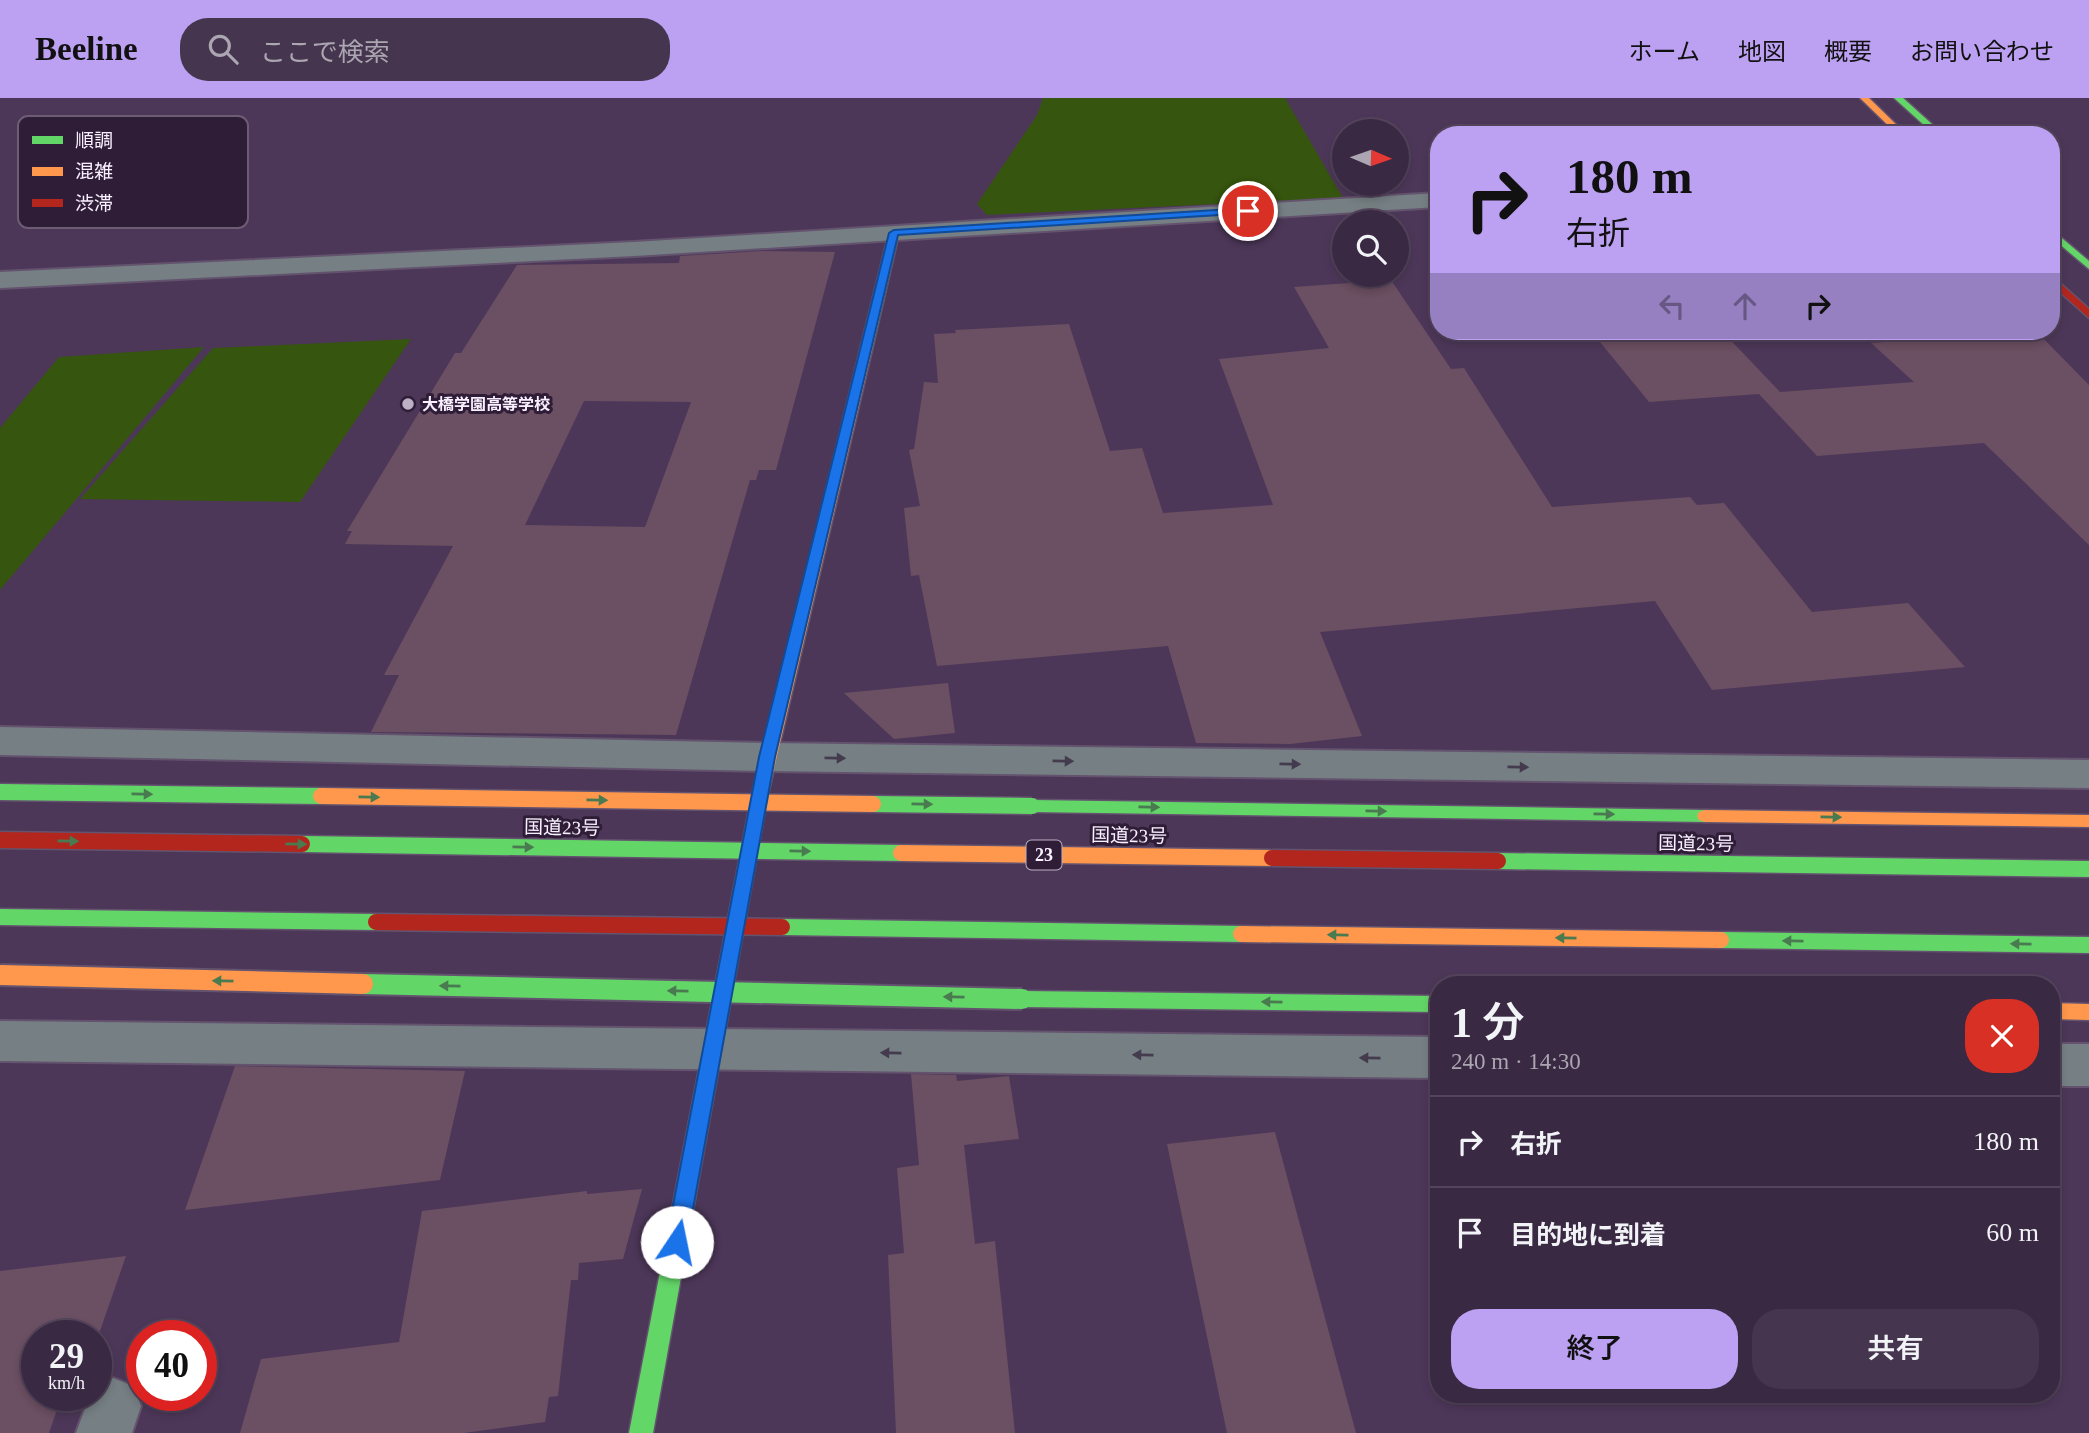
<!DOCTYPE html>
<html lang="ja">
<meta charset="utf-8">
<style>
:root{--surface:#3a2943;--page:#45354e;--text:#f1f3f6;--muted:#aba6b2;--line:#54455c;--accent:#bca0f2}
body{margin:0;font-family:"Times New Roman","Noto Sans JP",serif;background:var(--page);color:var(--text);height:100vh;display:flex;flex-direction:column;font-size:26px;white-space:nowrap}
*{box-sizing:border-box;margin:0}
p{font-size:23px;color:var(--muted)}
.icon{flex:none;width:38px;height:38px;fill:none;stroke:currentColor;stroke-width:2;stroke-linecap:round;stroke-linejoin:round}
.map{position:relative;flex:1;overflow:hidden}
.panel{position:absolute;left:1430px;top:878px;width:630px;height:427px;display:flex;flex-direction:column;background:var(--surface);border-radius:28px;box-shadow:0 4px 10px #0003,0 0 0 2px var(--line)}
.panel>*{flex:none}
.top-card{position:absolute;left:1430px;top:28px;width:630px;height:214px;border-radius:28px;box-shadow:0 4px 10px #0003,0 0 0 2px var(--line);background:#bca0f2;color:#111;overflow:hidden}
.needle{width:46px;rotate:92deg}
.buttons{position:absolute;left:1332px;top:21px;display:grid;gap:14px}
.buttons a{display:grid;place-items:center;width:77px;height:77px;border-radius:50%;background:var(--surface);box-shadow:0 4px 10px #0003,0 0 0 2px var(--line);font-size:35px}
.speed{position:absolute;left:21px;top:1222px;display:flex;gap:14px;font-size:35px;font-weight:700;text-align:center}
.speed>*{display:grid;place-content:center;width:91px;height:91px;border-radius:50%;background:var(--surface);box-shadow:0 4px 10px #0003,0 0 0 2px var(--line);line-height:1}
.speed small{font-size:18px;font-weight:400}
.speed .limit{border:10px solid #d22;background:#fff;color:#111}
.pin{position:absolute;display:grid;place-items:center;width:60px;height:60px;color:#fff;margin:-30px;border:4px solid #fff;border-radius:50%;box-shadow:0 2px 7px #0007}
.me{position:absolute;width:77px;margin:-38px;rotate:11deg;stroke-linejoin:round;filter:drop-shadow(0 0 5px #0008)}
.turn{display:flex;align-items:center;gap:24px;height:147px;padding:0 21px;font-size:32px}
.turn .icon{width:91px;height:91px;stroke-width:2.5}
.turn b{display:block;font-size:49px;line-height:60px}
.lanes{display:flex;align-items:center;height:66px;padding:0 21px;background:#0003;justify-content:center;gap:35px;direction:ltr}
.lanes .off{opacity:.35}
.round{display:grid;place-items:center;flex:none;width:74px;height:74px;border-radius:28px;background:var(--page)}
.overview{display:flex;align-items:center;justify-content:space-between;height:119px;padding:0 21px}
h1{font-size:42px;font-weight:600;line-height:52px}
.cta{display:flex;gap:14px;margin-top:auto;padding:14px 21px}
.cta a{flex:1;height:80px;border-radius:28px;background:var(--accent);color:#111;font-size:28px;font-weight:600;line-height:80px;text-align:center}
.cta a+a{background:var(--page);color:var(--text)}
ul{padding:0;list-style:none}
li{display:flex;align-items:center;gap:21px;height:91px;padding:0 21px;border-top:2px solid var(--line)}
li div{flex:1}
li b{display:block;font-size:26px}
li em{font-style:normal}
header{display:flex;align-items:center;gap:42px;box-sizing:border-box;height:98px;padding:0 35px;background:var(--accent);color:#111}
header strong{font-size:33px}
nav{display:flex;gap:38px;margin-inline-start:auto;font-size:24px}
.search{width:490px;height:63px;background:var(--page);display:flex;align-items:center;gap:18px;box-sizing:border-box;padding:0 24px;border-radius:28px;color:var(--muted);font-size:26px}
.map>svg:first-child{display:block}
.green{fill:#36550e}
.building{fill:#6b4f62;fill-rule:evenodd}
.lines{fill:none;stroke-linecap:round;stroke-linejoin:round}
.street-casing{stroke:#64536e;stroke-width:4}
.fast-casing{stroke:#64536e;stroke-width:3}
.slow-casing{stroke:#64536e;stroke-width:3}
.jam-casing{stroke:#64536e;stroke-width:3}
.street{fill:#768084;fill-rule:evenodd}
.fast{fill:#63d668;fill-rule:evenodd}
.slow{fill:#ff974d;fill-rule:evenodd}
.jam{fill:#b3261e;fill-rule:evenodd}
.fast-bridge-far1-casing{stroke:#64536e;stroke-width:19;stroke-linecap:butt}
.fast-bridge-casing{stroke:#64536e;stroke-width:24;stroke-linecap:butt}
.slow-bridge-far1-casing{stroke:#64536e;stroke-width:19;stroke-linecap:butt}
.slow-bridge-casing{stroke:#64536e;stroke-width:24;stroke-linecap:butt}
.jam-bridge-casing{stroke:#64536e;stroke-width:19;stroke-linecap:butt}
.fast-bridge-far1{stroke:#63d668;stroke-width:16}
.fast-bridge{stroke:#63d668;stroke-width:20}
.slow-bridge-far1{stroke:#ff974d;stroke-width:16}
.slow-bridge{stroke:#ff974d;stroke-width:20}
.jam-bridge{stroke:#b3261e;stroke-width:16}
.oneway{fill:#443b4f}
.oneway2{fill:#497a50}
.route{fill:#1a73e8;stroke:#114b97;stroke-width:2}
.poi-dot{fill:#bdafc5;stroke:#2f1d38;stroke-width:2.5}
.labels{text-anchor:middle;stroke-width:6;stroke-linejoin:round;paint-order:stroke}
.far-poi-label{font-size:16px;font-weight:bold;fill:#f9f0ff;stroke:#2f1d38;text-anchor:start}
.shield{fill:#2f1d38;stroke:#bcb1c3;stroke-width:2}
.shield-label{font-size:18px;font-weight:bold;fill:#f9f0ff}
.street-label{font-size:19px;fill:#f9f0ff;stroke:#2f1d38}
.key{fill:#2f1d38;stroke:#6c5c74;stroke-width:2}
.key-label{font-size:19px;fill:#f9f0ff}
</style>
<header>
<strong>Beeline</strong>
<div class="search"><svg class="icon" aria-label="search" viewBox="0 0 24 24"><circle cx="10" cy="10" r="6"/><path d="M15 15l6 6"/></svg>ここで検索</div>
<nav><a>ホーム</a><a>地図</a><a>概要</a><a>お問い合わせ</a></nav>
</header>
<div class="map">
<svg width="2089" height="1335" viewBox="0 0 2089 1335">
<rect width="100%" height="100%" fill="#4d3759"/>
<!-- green -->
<g class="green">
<path d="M1043,0H1285L1343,100L987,117L977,106L1037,17Z"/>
<path d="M411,241L300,404L80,401L213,250Z"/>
<path d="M204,249L0,492V330L59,259Z"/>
</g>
<!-- building -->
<g class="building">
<path d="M761,153L835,154L776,372H759L756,382H750L676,637L371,634L399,577H384L453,448L345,446L352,433H347L455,255H461L517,167L679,165L680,158ZM584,303L691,304L645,429L525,427Z"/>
<path d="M1391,182L1451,271L1464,270L1552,409L1690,399L1697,407L1724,405L1812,514L1908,505L1965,569L1712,592L1655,503L1320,534L1362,638L1290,646L1196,645L1168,548L937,568L919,477L911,478L904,410L920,408L909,352L914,351L924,284L938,285L934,236L956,235L955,232L1069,226L1110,353L1142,350L1163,415L1273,407L1219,261L1329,250L1294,189Z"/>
<path d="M1591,233H1722L1780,294L1914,284L1871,245L1953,239L1946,233H2036L2089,287V447L1984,345L1817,358L1759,296L1649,304Z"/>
<path d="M948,585L955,635L894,641L844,595Z"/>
<path d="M235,968L465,973L440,1082L185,1112Z"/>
<path d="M911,976L956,977L957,983L1009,978L1019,1041L964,1047L975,1146L995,1143L1015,1335H896L888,1157L904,1155L897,1070L919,1067Z"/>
<path d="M1275,1034L1356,1335H1227L1167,1046Z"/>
<path d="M642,1091L623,1161L579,1165L578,1182H571L558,1298L549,1299L545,1324L464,1335H240L261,1261L399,1244L422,1113L587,1093V1096Z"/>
<path d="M126,1158L100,1233L84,1237H37V1297H62L49,1335H0V1173Z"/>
</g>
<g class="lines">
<defs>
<g id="street">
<path d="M1438,95V109L634,158L0,190V174L634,144Z"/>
<path d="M0,629L767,645L2089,662V690L767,673L0,657Z"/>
<path d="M0,923L1438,939V980L0,963Z"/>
<rect x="2051" y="946" width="38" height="42"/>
<path d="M113,1280L133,1288L141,1308L132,1335H76L90,1297H96V1287Z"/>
</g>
<g id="fast">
<path d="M1894,0H1903L1944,37H1935Z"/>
<path d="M2051,131L2089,163V171L2051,139Z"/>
<path d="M894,132L899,135L872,252L866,255L860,252L889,135Z"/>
<path d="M759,695L765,697L767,701L653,1335H629L751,701L753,697Z"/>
<path d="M1032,702L1705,712L1711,714L1713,718L1711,722L1705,724L1032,714L1026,712L1024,708L1026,704Z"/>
<path d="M1022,893L1438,898V914L1022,909L1016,907L1013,901L1016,895Z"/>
</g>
<g id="slow">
<path d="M1860,0H1869L1907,37H1898Z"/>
<path d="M866,249L872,252L767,701L765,705H753L751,701L860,252Z"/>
<path d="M1705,712L2089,717V729L1705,724L1699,722L1697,718L1699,714Z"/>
<path d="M2051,905L2089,906V922L2051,921Z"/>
</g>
<path id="jam" d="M2051,177L2089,211V220L2051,186Z"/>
</defs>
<!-- street casing -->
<use href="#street" class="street-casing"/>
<!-- fast casing -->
<use href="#fast" class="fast-casing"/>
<!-- slow casing -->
<use href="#slow" class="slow-casing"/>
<!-- jam casing -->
<use href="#jam" class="jam-casing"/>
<!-- street -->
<use href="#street" class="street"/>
<!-- fast -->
<use href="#fast" class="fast"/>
<!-- slow -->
<use href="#slow" class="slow"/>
<!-- jam -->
<use href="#jam" class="jam"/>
<defs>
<g id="fast-bridge-far1">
<path d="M0,694L321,698"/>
<path d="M873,706L1032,708"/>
<path d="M302,746L901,755"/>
<path d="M1498,763L2089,771"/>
<path d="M0,819L376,824"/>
<path d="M782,829L1241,836"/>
<path d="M1721,842L2089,847"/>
</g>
<path id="fast-bridge" d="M363,886L1022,901"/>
<g id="slow-bridge-far1">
<path d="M321,698L873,706"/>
<path d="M901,755L1272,760"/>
<path d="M1241,836L1721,842"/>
</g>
<path id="slow-bridge" d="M0,877L363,886"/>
<g id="jam-bridge">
<path d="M0,742L302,746"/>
<path d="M1272,760L1498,763"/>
<path d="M376,824L782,829"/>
</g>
</defs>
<!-- fast-bridge-far1 casing -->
<use href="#fast-bridge-far1" class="fast-bridge-far1-casing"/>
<!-- fast-bridge casing -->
<use href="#fast-bridge" class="fast-bridge-casing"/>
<!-- slow-bridge-far1 casing -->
<use href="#slow-bridge-far1" class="slow-bridge-far1-casing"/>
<!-- slow-bridge casing -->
<use href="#slow-bridge" class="slow-bridge-casing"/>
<!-- jam-bridge casing -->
<use href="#jam-bridge" class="jam-bridge-casing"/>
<!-- fast-bridge-far1 -->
<use href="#fast-bridge-far1" class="fast-bridge-far1"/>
<!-- fast-bridge -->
<use href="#fast-bridge" class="fast-bridge"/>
<!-- slow-bridge-far1 -->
<use href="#slow-bridge-far1" class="slow-bridge-far1"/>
<!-- slow-bridge -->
<use href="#slow-bridge" class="slow-bridge"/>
<!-- jam-bridge -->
<use href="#jam-bridge" class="jam-bridge"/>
</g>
<!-- one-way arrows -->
<defs><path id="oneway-solid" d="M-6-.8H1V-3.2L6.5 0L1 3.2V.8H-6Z" transform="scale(1.75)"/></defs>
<g class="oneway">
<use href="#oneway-solid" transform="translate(835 660) rotate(1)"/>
<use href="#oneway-solid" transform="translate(1063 663) rotate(1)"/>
<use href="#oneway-solid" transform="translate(1290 666) rotate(1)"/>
<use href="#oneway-solid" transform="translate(1518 669) rotate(1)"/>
<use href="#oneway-solid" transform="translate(891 955) rotate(-179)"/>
<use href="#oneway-solid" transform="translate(1143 957) rotate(-179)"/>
<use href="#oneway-solid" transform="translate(1370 960) rotate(-179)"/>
</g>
<g class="oneway2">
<use href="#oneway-solid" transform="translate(142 696) rotate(1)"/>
<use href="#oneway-solid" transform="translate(369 699) rotate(1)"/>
<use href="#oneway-solid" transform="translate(597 702) rotate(1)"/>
<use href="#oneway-solid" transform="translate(922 706) rotate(1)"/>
<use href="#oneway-solid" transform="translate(1149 709) rotate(1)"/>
<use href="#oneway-solid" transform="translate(1376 713) rotate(1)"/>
<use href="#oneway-solid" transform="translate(1604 716) rotate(1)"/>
<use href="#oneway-solid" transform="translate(1831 719) rotate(1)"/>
<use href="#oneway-solid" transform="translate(68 743) rotate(1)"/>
<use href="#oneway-solid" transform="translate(296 746) rotate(1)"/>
<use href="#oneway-solid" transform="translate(523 749) rotate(1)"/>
<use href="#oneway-solid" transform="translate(800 753) rotate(1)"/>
<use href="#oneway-solid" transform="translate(1338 837) rotate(-179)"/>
<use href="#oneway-solid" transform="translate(1566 840) rotate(-179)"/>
<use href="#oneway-solid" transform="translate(1793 843) rotate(-179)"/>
<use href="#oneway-solid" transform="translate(2021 846) rotate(-179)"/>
<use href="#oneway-solid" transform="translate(223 883) rotate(-179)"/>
<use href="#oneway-solid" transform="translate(450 888) rotate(-179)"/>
<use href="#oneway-solid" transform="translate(678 893) rotate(-179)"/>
<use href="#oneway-solid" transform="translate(954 899) rotate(-179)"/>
<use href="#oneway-solid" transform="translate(1272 904) rotate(-179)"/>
</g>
<!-- route -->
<path class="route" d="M1248,110L1251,111V115L898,137L775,659L687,1144L684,1151L677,1154L669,1151L666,1144L759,659L889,135L894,132Z"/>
<!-- markers -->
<circle class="poi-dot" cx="408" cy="306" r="7"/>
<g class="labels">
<!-- far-poi labels -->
<g class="far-poi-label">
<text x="422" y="312">大橋学園高等学校</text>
</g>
<!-- shield labels -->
<rect class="shield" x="1026.5" y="742.5" width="35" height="29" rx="5"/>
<g class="shield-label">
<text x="1044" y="763">23</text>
</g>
<!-- street labels -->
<g class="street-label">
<text transform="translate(562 729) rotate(1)" y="7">国道23号</text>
<text transform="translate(1129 737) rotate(1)" y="7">国道23号</text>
<text transform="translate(1696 745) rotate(1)" y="7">国道23号</text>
</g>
</g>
<!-- legend -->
<rect x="18" y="18" width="230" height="112" rx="10" class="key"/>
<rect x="32" y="38" width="31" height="8" fill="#63d668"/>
<rect x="32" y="69" width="31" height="9" fill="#ff974d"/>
<rect x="32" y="101" width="31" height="8" fill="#b3261e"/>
<g class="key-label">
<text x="75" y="49">順調</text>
<text x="75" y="80">混雑</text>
<text x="75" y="112">渋滞</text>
</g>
</svg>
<div class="buttons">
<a><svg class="needle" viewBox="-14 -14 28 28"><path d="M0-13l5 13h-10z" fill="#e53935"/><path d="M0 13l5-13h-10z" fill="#aba6b2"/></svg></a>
<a><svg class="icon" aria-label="search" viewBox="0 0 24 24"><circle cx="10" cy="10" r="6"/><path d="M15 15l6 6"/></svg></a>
</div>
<div class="speed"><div>29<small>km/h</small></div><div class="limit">40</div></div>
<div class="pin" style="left:1248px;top:113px;background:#d93025"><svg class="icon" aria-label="arrive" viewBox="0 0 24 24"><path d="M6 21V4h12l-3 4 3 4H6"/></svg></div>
<svg class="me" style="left:677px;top:1144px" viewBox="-20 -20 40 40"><circle r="19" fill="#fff"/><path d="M0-13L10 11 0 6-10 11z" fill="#1a73e8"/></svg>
<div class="top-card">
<div class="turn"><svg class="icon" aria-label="right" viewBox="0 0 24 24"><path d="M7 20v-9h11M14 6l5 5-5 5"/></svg><div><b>180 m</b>右折</div></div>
<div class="lanes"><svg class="icon off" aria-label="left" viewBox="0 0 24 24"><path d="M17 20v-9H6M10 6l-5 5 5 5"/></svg><svg class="icon off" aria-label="ahead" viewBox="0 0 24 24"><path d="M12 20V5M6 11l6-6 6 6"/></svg><svg class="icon" aria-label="right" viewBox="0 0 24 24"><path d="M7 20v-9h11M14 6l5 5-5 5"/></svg></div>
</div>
<section class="panel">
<div class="overview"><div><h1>1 分</h1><p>240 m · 14:30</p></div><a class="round" style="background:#d93025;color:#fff"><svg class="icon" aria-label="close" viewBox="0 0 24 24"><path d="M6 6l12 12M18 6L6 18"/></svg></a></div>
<ul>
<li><svg class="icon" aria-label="right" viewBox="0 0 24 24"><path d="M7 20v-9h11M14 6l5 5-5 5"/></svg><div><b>右折</b></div><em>180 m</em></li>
<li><svg class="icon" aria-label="arrive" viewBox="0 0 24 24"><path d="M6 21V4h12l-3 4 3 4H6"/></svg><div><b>目的地に到着</b></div><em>60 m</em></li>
</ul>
<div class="cta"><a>終了</a><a>共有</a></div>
</section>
</div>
